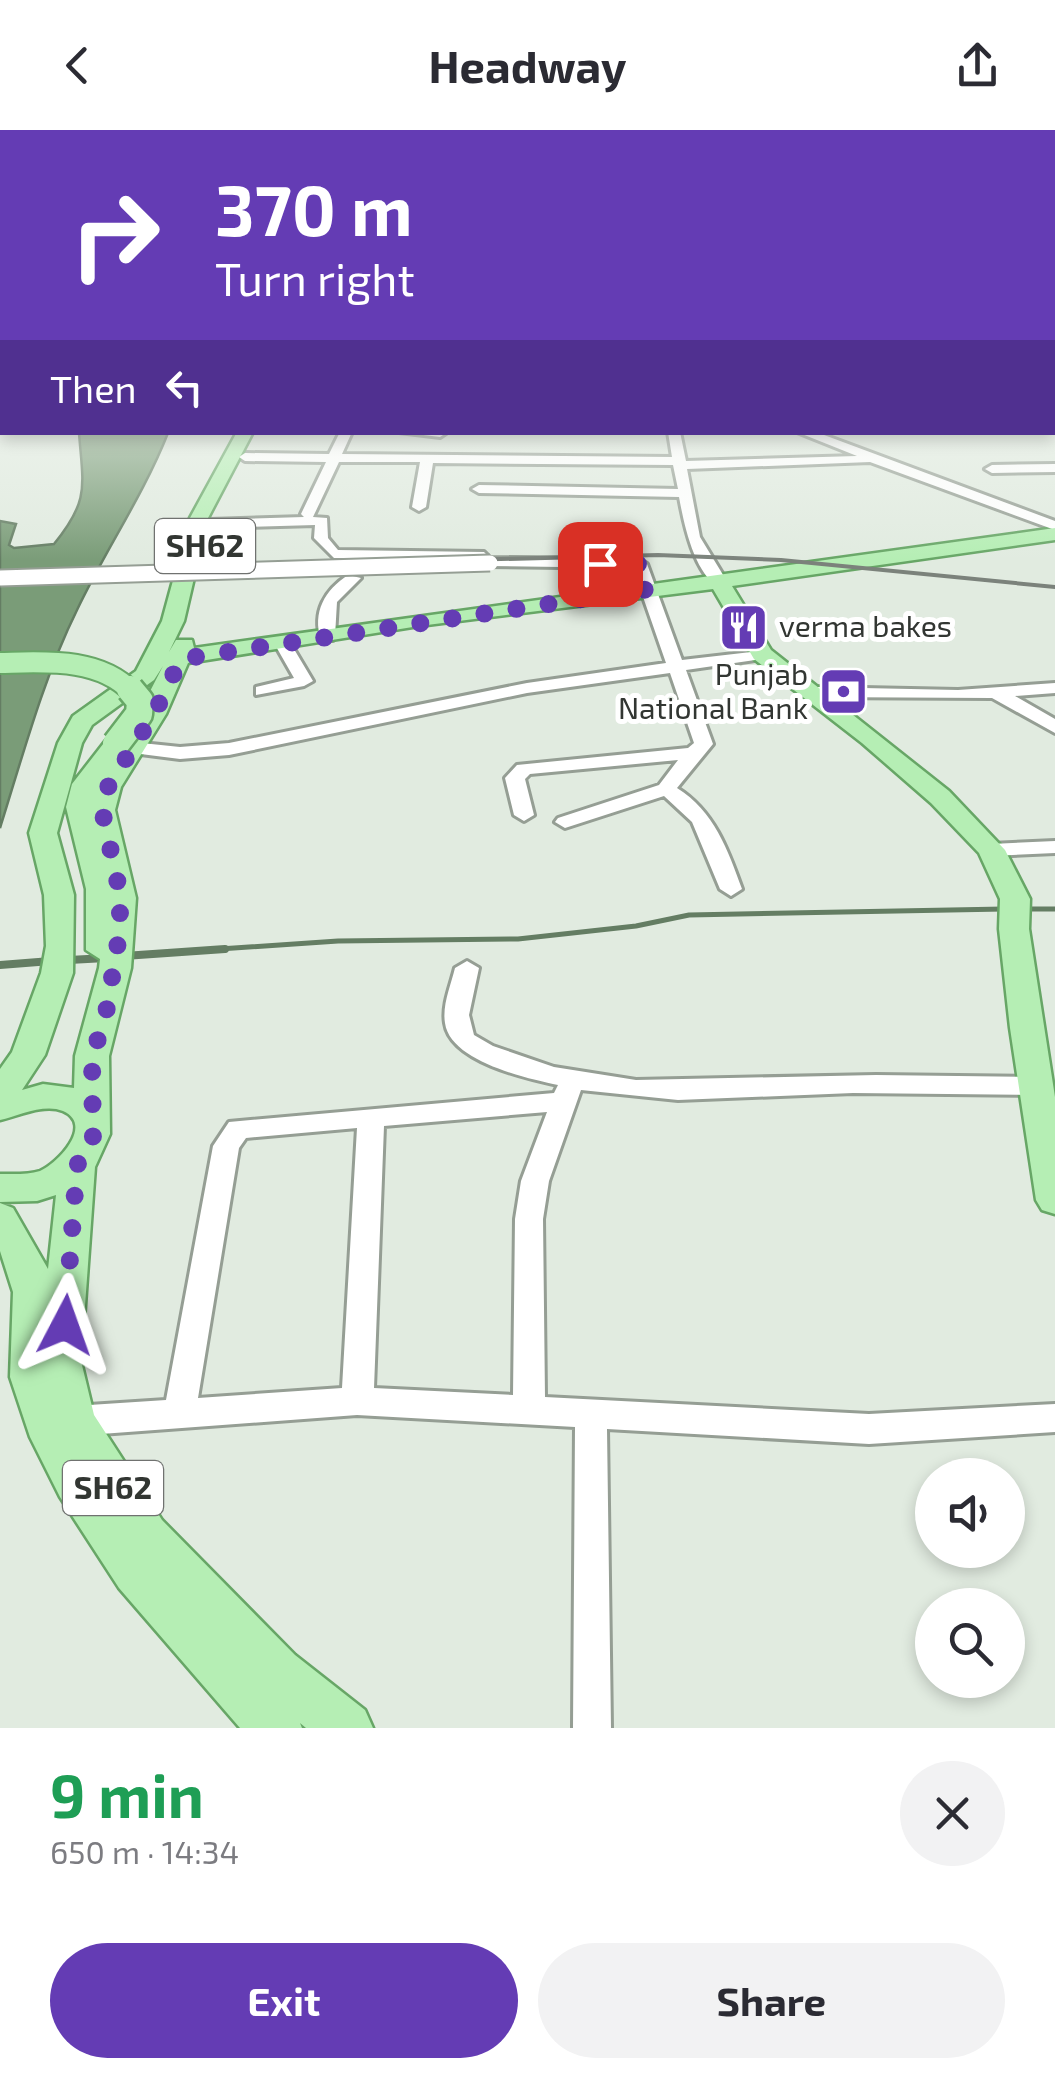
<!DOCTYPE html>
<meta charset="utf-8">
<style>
:root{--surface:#fff;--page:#f2f2f3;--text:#2b2b33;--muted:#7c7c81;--accent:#643cb4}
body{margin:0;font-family:"Exo 2",sans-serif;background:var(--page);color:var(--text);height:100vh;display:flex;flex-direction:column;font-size:38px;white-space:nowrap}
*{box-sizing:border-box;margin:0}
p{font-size:32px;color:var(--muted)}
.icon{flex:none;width:55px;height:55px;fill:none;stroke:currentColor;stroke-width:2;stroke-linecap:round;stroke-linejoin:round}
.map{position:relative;height:1598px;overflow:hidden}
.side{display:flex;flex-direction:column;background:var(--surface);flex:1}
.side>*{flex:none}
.top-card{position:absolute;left:0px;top:0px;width:1055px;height:305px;box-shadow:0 5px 15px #0003;background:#643cb4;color:#fff;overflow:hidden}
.buttons{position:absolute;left:915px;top:1328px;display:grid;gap:20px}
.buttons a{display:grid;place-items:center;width:110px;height:110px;border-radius:50%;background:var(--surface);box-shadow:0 5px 15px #0003;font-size:50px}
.pin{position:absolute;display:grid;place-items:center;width:85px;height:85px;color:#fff;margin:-42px;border-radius:20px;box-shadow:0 5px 15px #0006}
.me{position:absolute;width:110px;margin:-55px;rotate:4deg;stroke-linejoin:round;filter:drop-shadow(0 0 8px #0008)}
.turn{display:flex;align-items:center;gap:35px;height:210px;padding:0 50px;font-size:45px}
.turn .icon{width:130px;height:130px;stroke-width:2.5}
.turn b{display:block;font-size:70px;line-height:85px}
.then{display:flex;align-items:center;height:95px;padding:0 50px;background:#0003;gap:20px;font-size:38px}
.round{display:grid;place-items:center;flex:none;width:105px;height:105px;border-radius:52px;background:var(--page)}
.summary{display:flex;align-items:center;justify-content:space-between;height:170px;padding:0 50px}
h1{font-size:60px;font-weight:700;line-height:75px;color:#1e9e55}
.action{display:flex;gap:20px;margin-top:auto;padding:20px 50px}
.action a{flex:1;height:115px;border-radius:60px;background:var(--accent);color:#fff;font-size:40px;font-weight:700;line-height:115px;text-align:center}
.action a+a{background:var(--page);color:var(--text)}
header{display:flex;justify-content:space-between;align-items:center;height:130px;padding:0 50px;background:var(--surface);font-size:45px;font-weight:700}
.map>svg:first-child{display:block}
.water{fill:#7a9c78;stroke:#647d63;stroke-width:2.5}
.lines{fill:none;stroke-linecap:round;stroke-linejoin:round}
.stream-far1{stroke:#647d63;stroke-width:5}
.stream{stroke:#647d63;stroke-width:8}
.minor-casing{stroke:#959e94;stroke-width:6}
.major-casing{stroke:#67a666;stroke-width:5}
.minor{fill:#fff;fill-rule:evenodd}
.major{fill:#b5eeb4;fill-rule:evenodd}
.rail{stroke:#7b827b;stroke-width:4}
.minor-bridge-casing{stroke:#959e94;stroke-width:19;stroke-linecap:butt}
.major-bridge-far1-casing{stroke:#67a666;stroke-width:24;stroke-linecap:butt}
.major-bridge-casing{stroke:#67a666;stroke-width:31;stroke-linecap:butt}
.minor-bridge{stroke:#fff;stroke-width:15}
.major-bridge-far1{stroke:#b5eeb4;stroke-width:20}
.major-bridge{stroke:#b5eeb4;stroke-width:26}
.route{stroke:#643cb4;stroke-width:18;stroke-dasharray:0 32.4}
.labels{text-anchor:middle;stroke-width:10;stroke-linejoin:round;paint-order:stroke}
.far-poi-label{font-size:30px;fill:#323632;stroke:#fff;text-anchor:start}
.shield{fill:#fff;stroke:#707270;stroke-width:2.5}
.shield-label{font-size:32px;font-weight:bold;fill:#323632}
</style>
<header><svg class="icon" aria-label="back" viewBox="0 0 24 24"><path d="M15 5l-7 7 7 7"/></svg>Headway<svg class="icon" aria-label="share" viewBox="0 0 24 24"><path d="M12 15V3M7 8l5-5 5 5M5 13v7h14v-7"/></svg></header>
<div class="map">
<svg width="1055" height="1598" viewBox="0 0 1055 1598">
<rect width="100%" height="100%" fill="#e1ebe0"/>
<!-- water -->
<path class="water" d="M79,303H168C143,366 106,419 77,480C43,549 23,625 0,698V391L16,394L9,415L14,418L54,414C90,370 83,356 79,303Z"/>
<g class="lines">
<!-- stream-far1 -->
<g class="stream-far1">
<path d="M1021,779H1055"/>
<path d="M190,821L338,811L518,809L636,796L689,785L1004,779"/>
</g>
<!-- stream -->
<g class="stream">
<path d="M124,826L225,819"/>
<path d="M69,830L106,828"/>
<path d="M0,835L51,831"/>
</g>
<defs>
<g id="minor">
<rect x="1052" y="212" width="3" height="6"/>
<rect x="1052" y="232" width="3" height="6"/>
<path d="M340,302H352L342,324L672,327L668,302H680L686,331L857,326L797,302H816L1055,391V400L870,332L687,339L700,407L728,453L720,458C694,444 684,394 679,367L479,363L472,359L479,355L678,359L673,335L433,333L426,377L419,381L412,377L420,332H339L313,387L327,388L328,408L338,420L484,422L490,428L639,429L647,434L682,530L768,520V528L762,529L686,540L713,614L677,658C714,681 728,720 742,759L731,766L720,759L692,692L664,666L565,698L555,692L558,688L659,655L678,630L530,644L525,649L534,685L524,691L514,685L505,648L517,635L688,618L694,613L670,543L527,563L229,625L180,629L125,622V614L132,612L180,617L229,613L527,553L666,533L633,438L488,436L482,430L334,428L314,408L315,395L209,398L202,394L209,390L304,387L301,384L326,332L245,331L239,327L245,323L329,324Z"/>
<path d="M399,302H446V303L440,307Z"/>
<path d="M1055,334V342L992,343L985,339L992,335Z"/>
<path d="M348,445L361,448L337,472L335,506L333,510H321C312,482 325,460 348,445Z"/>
<path d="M282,508L288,509L313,551L304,556L256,565V557L294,548L274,513Z"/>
<path d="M1055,553V563L1015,566L1055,589V603L992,568L815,567L806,562L815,557L958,560Z"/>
<path d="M1055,711V723L991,726L981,720L991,714Z"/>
<path d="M467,831L479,838L469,885L474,905L493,916L554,937L636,950L876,945L1036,947L1045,950L1049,956L1045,962L1036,965L853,963L678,970L581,960L549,1051L543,1089L545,1267L869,1284L1055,1274V1302L869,1314L607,1299L611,1598H573L575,1297L357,1285L74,1306L62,1301L58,1291L62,1281L74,1276L166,1270L213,1016L229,992L554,963L558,955C525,948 450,931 445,893C442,875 451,855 455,838ZM547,982L521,1051L515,1089L513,1265L374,1258L384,996ZM357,998L342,1258L198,1268L239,1018L246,1008Z"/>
</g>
<path id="major" d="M237,302H253L208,388L184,491L169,522L176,510H192L194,518L1055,398V410L732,456L771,520L949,661L1005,720L1030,769L1029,799L1055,967V1084L1042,1080L1036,1070L1010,898L999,799L1000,769L979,723L931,673L862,613L754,529L713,459L419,496L188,533L166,584L121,657L115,680L136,768L131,838L109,926L110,1004L95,1037L81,1231L94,1285L162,1390L295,1525L365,1580L373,1598H306L300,1593L302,1598H240L119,1458L60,1367L30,1307L10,1247L13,1162L0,1121V1073L13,1078L48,1139L56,1065L37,1071L0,1072V1044C13,1044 28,1045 40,1041C57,1034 95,995 63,981C44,973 18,986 0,990V939L12,922L41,843L46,816L44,765L29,703L58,613L73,586L136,541L162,491L190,388ZM163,536L125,610L107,609L72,654L66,677L86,759V820L100,829L99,838L75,926L74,958L43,954L22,960L45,925L73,843L74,765L57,703L82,613L92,595L154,550Z"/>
</defs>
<!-- minor casing -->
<use href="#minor" class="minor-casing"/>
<!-- major casing -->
<use href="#major" class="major-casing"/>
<!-- minor -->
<use href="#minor" class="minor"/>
<!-- major -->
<use href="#major" class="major"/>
<!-- rail -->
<path class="rail" d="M0,442L658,425L781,430L1055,457"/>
<defs>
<path id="minor-bridge" d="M0,448L490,433"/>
<path id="major-bridge-far1" d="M0,533C44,532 99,527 132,562"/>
<path id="major-bridge" d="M116,614L139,584L140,571L130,559"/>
</defs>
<!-- minor-bridge casing -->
<use href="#minor-bridge" class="minor-bridge-casing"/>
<!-- major-bridge-far1 casing -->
<use href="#major-bridge-far1" class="major-bridge-far1-casing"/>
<!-- major-bridge casing -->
<use href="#major-bridge" class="major-bridge-casing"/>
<!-- minor-bridge -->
<use href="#minor-bridge" class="minor-bridge"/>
<!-- major-bridge-far1 -->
<use href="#major-bridge-far1" class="major-bridge-far1"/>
<!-- major-bridge -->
<use href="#major-bridge" class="major-bridge"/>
</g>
<!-- sky -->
<linearGradient id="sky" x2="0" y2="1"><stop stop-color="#7caabb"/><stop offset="0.48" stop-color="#f2f6f1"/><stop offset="1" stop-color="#f2f6f1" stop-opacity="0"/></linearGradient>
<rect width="1055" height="431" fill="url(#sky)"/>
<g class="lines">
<!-- route -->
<path class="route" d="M65,1195L77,1035L93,1014L92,926L105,889L118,812L121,768L102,680L108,657L154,584L181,529L649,459L639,434H600"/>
</g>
<!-- icons -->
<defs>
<symbol id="restaurant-square" viewBox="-11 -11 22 22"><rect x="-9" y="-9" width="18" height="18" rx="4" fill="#643cb4" stroke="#fff"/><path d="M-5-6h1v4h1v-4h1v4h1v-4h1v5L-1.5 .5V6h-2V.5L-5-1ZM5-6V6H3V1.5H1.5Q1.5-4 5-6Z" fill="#fff"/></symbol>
<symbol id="bank-square" viewBox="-11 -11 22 22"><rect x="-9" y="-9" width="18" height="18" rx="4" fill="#643cb4" stroke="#fff"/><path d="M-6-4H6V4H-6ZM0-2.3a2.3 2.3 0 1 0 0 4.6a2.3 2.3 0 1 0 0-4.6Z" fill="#fff"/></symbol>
</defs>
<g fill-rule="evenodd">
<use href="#restaurant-square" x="716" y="470" width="55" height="55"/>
<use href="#bank-square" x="816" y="534" width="55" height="55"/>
</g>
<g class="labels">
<!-- far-poi labels -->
<g class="far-poi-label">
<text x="779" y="507">verma bakes</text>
<text x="808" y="555" text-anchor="end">Punjab<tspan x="808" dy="34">National Bank</tspan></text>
</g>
<!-- shield labels -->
<g class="shield">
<rect x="155" y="389" width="100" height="54" rx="8"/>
<rect x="63" y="1331" width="100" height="54" rx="8"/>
</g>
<g class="shield-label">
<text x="205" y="427">SH62</text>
<text x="113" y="1369">SH62</text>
</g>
</g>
</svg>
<div class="buttons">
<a><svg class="icon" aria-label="sound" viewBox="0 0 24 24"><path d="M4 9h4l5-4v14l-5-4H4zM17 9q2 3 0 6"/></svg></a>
<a><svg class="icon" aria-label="search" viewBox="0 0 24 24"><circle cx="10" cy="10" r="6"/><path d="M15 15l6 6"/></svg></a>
</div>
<div class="pin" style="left:600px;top:434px;background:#d93025"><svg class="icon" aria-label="arrive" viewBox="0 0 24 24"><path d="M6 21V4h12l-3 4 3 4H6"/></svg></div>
<svg class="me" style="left:65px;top:1195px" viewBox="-20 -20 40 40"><path d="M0-17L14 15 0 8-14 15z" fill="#643cb4" stroke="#fff" stroke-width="4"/></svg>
<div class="top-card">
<div class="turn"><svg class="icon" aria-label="right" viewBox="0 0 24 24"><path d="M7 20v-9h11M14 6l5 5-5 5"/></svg><div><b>370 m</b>Turn right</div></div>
<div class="then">Then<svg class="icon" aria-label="left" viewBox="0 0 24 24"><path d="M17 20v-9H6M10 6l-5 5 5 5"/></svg></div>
</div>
</div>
<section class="side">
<div class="summary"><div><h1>9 min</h1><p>650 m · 14:34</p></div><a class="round"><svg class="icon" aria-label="close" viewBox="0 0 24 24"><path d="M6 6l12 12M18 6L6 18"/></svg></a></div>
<div class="action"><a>Exit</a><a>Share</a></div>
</section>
